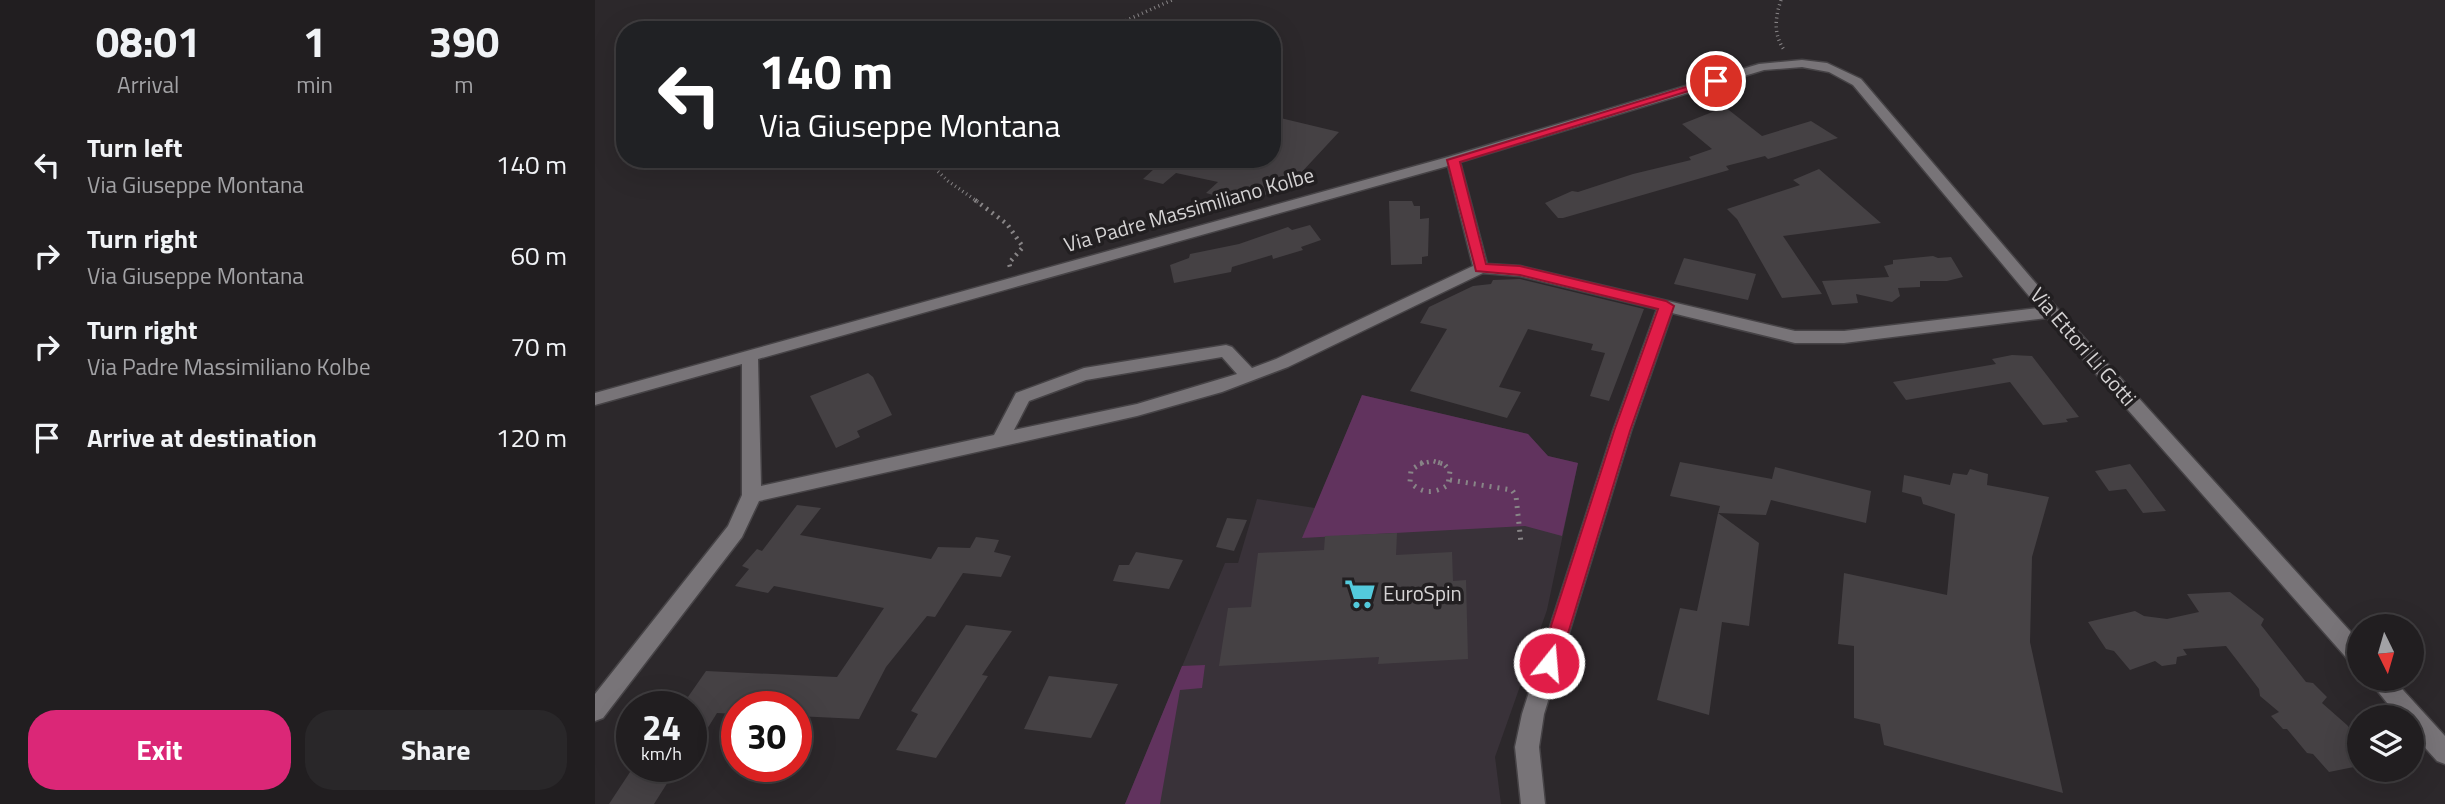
<!DOCTYPE html>
<style>
:root{--surface:#211e20;--page:#292729;--text:#f1f3f6;--muted:#a2a2a5;--line:#3e3c3e;--accent:#db2777}
body{margin:0;font-family:"Titillium Web",sans-serif;background:var(--page);color:var(--text);height:100vh;display:flex;flex-direction:column;font-size:26px;white-space:nowrap}
*{box-sizing:border-box;margin:0}
p{font-size:23px;color:var(--muted)}
.icon{flex:none;width:38px;height:38px;fill:none;stroke:currentColor;stroke-width:2;stroke-linecap:round;stroke-linejoin:round}
.map{position:relative;flex:1;overflow:hidden}
.panel{display:flex;flex-direction:column;background:var(--surface);width:595px}
.panel>*{flex:none}
.banner{position:absolute;left:21px;top:21px;width:665px;height:147px;border-radius:28px;box-shadow:0 7px 28px #0002,0 0 0 2px var(--line);background:#202124;color:#fff;overflow:hidden}
.needle{width:46px;rotate:175deg}
.fabs{position:absolute;left:1752px;top:614px;display:grid;gap:14px}
.fabs a{display:grid;place-items:center;width:77px;height:77px;border-radius:50%;background:var(--surface);box-shadow:0 7px 28px #0002,0 0 0 2px var(--line);font-size:35px}
.speed{position:absolute;left:21px;top:691px;display:flex;gap:14px;font-size:35px;font-weight:700;text-align:center}
.speed>*{display:grid;place-content:center;width:91px;height:91px;border-radius:50%;background:var(--surface);box-shadow:0 7px 28px #0002,0 0 0 2px var(--line);line-height:1}
.speed small{font-size:18px;font-weight:400}
.speed .limit{border:10px solid #d22;background:#fff;color:#111}
.pin{position:absolute;display:grid;place-items:center;width:60px;height:60px;color:#fff;margin:-30px;border:4px solid #fff;border-radius:50%;box-shadow:0 2px 7px #0007}
.me{position:absolute;width:77px;margin:-38px;rotate:17deg;stroke-linejoin:round;filter:drop-shadow(0 0 5px #0008)}
.turn{display:flex;align-items:center;gap:24px;height:147px;padding:0 28px;font-size:32px}
.turn .icon{width:91px;height:91px;stroke-width:2.5}
.turn b{display:block;font-size:49px;line-height:60px}
.eta{display:flex;justify-content:space-evenly;align-items:center;height:119px;text-align:center}
.eta b{font-size:42px;font-weight:700;line-height:49px}
.primary-button{display:flex;gap:14px;margin-top:auto;padding:14px 28px}
.primary-button a{flex:1;height:80px;border-radius:28px;background:var(--accent);color:#fff;font-size:28px;font-weight:700;line-height:80px;text-align:center}
.primary-button a+a{background:var(--page);color:var(--text)}
ul{padding:0;list-style:none}
li{display:flex;align-items:center;gap:21px;height:91px;padding:0 28px}
li div{flex:1}
li b{display:block;font-size:26px}
li em{font-style:normal}
main{display:flex;flex:1;min-height:0}
.map>svg:first-child{display:block}
.built{fill:#393239}
.green{fill:#61335e}
.building{fill:#454144}
.lines{fill:none;stroke-linecap:round;stroke-linejoin:round}
.minor-casing{stroke:#464346;stroke-width:3}
.path-far2{stroke:#888587;stroke-width:3.5;stroke-dasharray:1 3.5;stroke-linecap:butt}
.path-far1{stroke:#888587;stroke-width:4.5;stroke-dasharray:2 5;stroke-linecap:butt}
.path{stroke:#888587;stroke-width:5;stroke-dasharray:2 6;stroke-linecap:butt}
.minor{fill:#787478;fill-rule:evenodd}
.route{fill:#e11d48;stroke:#92132f;stroke-width:2}
.labels{text-anchor:middle;stroke-width:7;stroke-linejoin:round;paint-order:stroke}
.street-label{font-size:21px;fill:#d5d3d4;stroke:#221f21}
.poi-label{font-size:21px;fill:#d5d3d4;stroke:#221f21;text-anchor:start}
</style>
<main>
<section class="panel">
<div class="eta">
<div><b>08:01</b><p>Arrival</p></div>
<div><b>1</b><p>min</p></div>
<div><b>390</b><p>m</p></div>
</div>
<ul>
<li><svg class="icon" aria-label="left" viewBox="0 0 24 24"><path d="M17 20v-9H6M10 6l-5 5 5 5"/></svg><div><b>Turn left</b><p>Via Giuseppe Montana</p></div><em>140 m</em></li>
<li><svg class="icon" aria-label="right" viewBox="0 0 24 24"><path d="M7 20v-9h11M14 6l5 5-5 5"/></svg><div><b>Turn right</b><p>Via Giuseppe Montana</p></div><em>60 m</em></li>
<li><svg class="icon" aria-label="right" viewBox="0 0 24 24"><path d="M7 20v-9h11M14 6l5 5-5 5"/></svg><div><b>Turn right</b><p>Via Padre Massimiliano Kolbe</p></div><em>70 m</em></li>
<li><svg class="icon" aria-label="arrive" viewBox="0 0 24 24"><path d="M6 21V4h12l-3 4 3 4H6"/></svg><div><b>Arrive at destination</b></div><em>120 m</em></li>
</ul>
<div class="primary-button"><a>Exit</a><a>Share</a></div>
</section>
<div class="map">
<svg width="1850" height="804" viewBox="0 0 1850 804">
<rect width="100%" height="100%" fill="#2c282b"/>
<!-- built -->
<path class="built" d="M767,395L933,434L953,456L983,463L952,610L900,757L906,804H530L630,563H643L662,499L720,508Z"/>
<!-- green -->
<g class="green">
<path d="M767,395L933,434L953,456L983,463L967,536L930,526L707,538Z"/>
<path d="M610,665L607,688L585,690L565,804H530L587,666Z"/>
</g>
<!-- building -->
<g class="building">
<path d="M1130,107L1167,136L1216,121L1243,138L1173,159L1170,156L1131,166L1134,170L968,218H963L950,203L977,191L983,192L1038,174L1096,160L1094,157L1117,149L1087,124Z"/>
<path d="M677,116L744,132L691,189L644,202L611,193L623,182L581,173L568,184L548,179L559,169L554,168L555,159H677Z"/>
<path d="M1224,169L1286,223L1188,236L1227,294L1187,298L1142,219L1132,209L1205,185L1198,180Z"/>
<path d="M794,201H817L819,206H825V219L834,218L833,256L827,257V264L796,265Z"/>
<path d="M715,225L726,240L706,247L708,250L678,259L677,255L637,267L636,272L579,283L575,265L594,258L595,254L644,244L693,227L697,230Z"/>
<path d="M1338,256L1343,258L1356,257L1368,277L1352,281H1325V287L1303,288L1305,296L1297,302L1261,294L1263,303L1237,305L1227,281L1294,277L1289,266L1298,264V260Z"/>
<path d="M1089,258L1161,274L1153,300L1079,284Z"/>
<path d="M925,279L1049,309L1014,401L995,396L1010,353L996,350L998,344L933,329L904,387L926,392L912,418L815,391L852,329L825,323L834,307L878,286L896,284L898,280Z"/>
<path d="M1417,355L1437,356L1484,417L1471,419L1473,422L1448,425L1415,382L1311,400L1298,382L1401,364L1397,359Z"/>
<path d="M273,373L278,377L297,415L262,431L265,437L241,448L215,396Z"/>
<path d="M1085,462L1177,479L1180,467L1276,491L1271,523L1176,500L1171,515L1123,513L1125,506L1075,496Z"/>
<path d="M1535,464L1571,511L1548,513L1531,489L1514,491L1500,471Z"/>
<path d="M1375,469L1393,474L1392,485L1454,497L1437,557L1435,642L1468,793L1289,745L1285,724L1259,718V646L1243,644L1249,573L1352,595L1360,514L1328,504L1326,497L1307,492L1309,475L1355,485L1358,473L1372,475Z"/>
<path d="M202,505L226,508L205,535L336,559L343,547L375,548L381,537L404,540L399,552L416,556L406,577L368,573L340,617L332,616L291,667L264,719L201,716V707H142V714L122,713L96,755V707H86L111,671L242,677L289,608L179,586L173,593L140,586L154,569L147,566L162,549L167,551Z"/>
<path d="M1123,513L1164,543L1154,626L1127,622L1114,715L1062,700L1085,608L1102,611Z"/>
<path d="M632,518L652,520L639,551L621,547Z"/>
<path d="M802,533L801,555L857,552L858,581L871,580L873,659L783,664L784,657L624,666L633,608L656,607L663,553L729,550L730,536Z"/>
<path d="M541,552L588,560L574,589L518,581L524,565H534Z"/>
<path d="M1635,592L1669,619L1666,625L1711,682L1718,683L1732,697L1727,703L1752,725L1762,737L1764,766L1734,772L1718,754L1712,753L1692,729H1688L1676,716L1684,712L1665,696L1664,689L1631,646L1588,649L1592,655L1582,657L1581,664L1567,666L1560,661L1535,670L1519,651L1511,649L1493,622L1540,611L1549,616L1572,619L1604,612L1592,594Z"/>
<path d="M371,625L417,631L387,675L393,676L341,758L301,750L323,714L316,711Z"/>
<path d="M454,676L523,684L496,738L429,729Z"/>
<path d="M39,766H83L59,804H14Z"/>
</g>
<g class="lines">
<defs>
<g id="minor">
<path d="M1207,60L1232,63L1266,79L1462,308L1764,641V666L1756,663L1452,318L1249,343H1200L1077,313L1036,431L949,714L944,747L950,804H926L920,747L927,714L1018,431L1062,309L925,276L888,273L693,367L627,392L542,416L164,501L147,537L8,718L0,721V694L133,526L147,495V364L0,405V393L853,157L1164,64ZM1207,67L1234,72L1258,85L1444,308L1249,331H1200L925,266L892,264L865,162L1169,70ZM853,166L878,266L681,359L657,368L637,347L631,345L489,368L421,393L399,435L166,486L163,359ZM627,357L642,374L542,404L419,430L434,401L491,380Z"/>
<path d="M1773,679H1798L1850,736V764L1842,761L1816,732V718H1804Z"/>
</g>
</defs>
<!-- minor casing -->
<use href="#minor" class="minor-casing"/>
<!-- path-far2 -->
<g class="path-far2">
<path d="M1186,0C1180,18 1178,35 1190,51"/>
<path d="M510,30L577,0"/>
<path d="M330,159L353,181L383,202"/>
</g>
<!-- path-far1 -->
<g class="path-far1">
<path d="M380,200L412,224L428,247L414,263L415,267"/>
<path d="M825,464L838,461L848,464"/>
</g>
<!-- path -->
<g class="path">
<path d="M828,462L816,470L815,482C827,494 839,494 853,485L855,471L849,464L842,462"/>
<path d="M855,480L917,490L921,496L926,543"/>
</g>
<!-- minor -->
<use href="#minor" class="minor"/>
</g>
<!-- route -->
<path class="route" d="M1117,79L1126,81L865,162L891,264L925,266L1071,301L1079,306L1035,431L964,663L961,669L954,672L947,669L944,663L1019,431L1063,309L925,275L881,271L852,160Z"/>
<!-- icons -->
<defs>
<symbol id="supermarket-bare" viewBox="-9 -9 18 18"><path d="M-6-5.5h2.5l.6 2H6L4.5 2H-2.5L-4.4-4H-6ZM-1.5 3.2a1.3 1.3 0 1 0 .1 0ZM3 3.2a1.3 1.3 0 1 0 .1 0Z" fill="#53cadc" stroke="#221f21" stroke-width="2.5" paint-order="stroke"/></symbol>
</defs>
<g fill-rule="evenodd">
<use href="#supermarket-bare" x="743" y="572" width="44" height="44"/>
</g>
<g class="labels">
<!-- street labels -->
<g class="street-label">
<text transform="translate(594 210) rotate(-16)" y="7">Via Padre Massimiliano Kolbe</text>
<text transform="translate(1488 347) rotate(49)" y="7">Via Ettori Li Gotti</text>
</g>
<!-- poi labels -->
<g class="poi-label">
<text x="788" y="601">EuroSpin</text>
</g>
</g>
</svg>
<div class="fabs">
<a><svg class="needle" viewBox="-14 -14 28 28"><path d="M0-13l5 13h-10z" fill="#e53935"/><path d="M0 13l5-13h-10z" fill="#a2a2a5"/></svg></a>
<a><svg class="icon" aria-label="layers" viewBox="0 0 24 24"><path d="M12 4l9 5-9 5-9-5zM3 14l9 5 9-5"/></svg></a>
</div>
<div class="speed"><div>24<small>km/h</small></div><div class="limit">30</div></div>
<div class="pin" style="left:1121px;top:81px;background:#d93025"><svg class="icon" aria-label="arrive" viewBox="0 0 24 24"><path d="M6 21V4h12l-3 4 3 4H6"/></svg></div>
<svg class="me" style="left:954px;top:663px" viewBox="-20 -20 40 40"><circle r="17" fill="#e11d48" stroke="#fff" stroke-width="3"/><path d="M0-11L8 9 0 5-8 9z" fill="#fff"/></svg>
<div class="banner">
<div class="turn"><svg class="icon" aria-label="left" viewBox="0 0 24 24"><path d="M17 20v-9H6M10 6l-5 5 5 5"/></svg><div><b>140 m</b>Via Giuseppe Montana</div></div>
</div>
</div>
</main>
